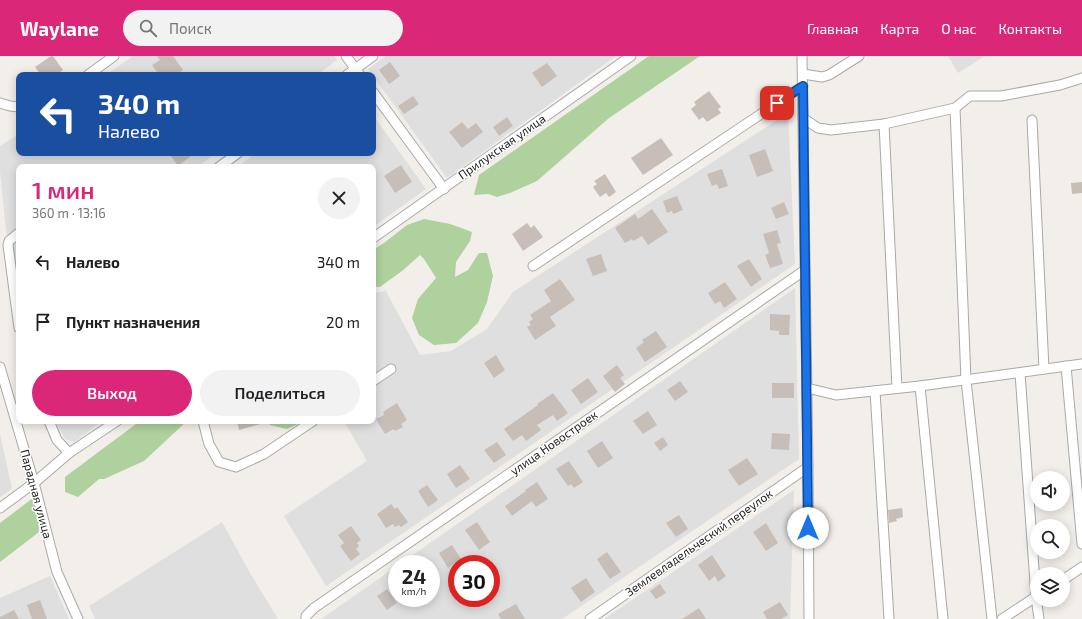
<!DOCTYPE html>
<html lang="ru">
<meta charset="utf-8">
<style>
:root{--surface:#fff;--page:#f2f2f2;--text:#202124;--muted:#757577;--accent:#db2777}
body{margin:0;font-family:"Exo 2",sans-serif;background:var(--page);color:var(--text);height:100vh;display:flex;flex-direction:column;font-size:15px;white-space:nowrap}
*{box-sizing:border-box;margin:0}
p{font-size:13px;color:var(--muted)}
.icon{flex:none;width:22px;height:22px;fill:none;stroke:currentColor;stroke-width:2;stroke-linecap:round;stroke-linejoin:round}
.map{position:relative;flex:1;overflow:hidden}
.side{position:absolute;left:16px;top:108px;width:360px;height:260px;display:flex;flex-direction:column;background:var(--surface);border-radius:8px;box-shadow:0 2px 10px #0003}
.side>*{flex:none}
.banner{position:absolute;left:16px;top:16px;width:360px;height:84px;border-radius:8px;box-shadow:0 2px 10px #0003;background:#1a4fa0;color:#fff;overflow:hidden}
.tools{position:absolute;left:1030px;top:415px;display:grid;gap:8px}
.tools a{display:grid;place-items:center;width:40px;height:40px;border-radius:50%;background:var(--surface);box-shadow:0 2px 10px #0003;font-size:20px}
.speed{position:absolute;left:388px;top:499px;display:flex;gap:8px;font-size:20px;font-weight:700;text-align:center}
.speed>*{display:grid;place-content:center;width:52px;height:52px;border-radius:50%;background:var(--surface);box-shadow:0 2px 10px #0003;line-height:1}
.speed small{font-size:10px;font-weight:400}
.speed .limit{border:6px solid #d22;background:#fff;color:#111}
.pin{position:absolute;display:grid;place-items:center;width:34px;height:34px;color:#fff;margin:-17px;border-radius:8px;box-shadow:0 2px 6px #0006}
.me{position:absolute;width:44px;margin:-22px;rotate:0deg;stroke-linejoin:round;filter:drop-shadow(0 0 3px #0008)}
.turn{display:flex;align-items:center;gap:14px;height:84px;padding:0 16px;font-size:18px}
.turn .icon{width:52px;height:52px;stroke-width:2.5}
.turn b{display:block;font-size:28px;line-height:34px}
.round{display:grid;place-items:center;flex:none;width:42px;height:42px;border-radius:21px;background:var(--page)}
.head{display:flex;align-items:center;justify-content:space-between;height:68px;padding:0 16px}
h1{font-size:24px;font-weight:600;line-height:30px;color:var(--accent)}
.button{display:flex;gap:8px;margin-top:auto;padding:8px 16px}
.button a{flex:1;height:46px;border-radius:24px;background:var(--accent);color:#fff;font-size:16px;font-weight:600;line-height:46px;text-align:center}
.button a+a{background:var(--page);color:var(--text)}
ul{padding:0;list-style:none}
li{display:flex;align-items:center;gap:12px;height:60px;padding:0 16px}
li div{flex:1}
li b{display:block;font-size:15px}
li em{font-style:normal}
header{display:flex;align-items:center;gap:24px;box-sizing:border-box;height:56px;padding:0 20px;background:var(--accent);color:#fff}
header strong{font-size:19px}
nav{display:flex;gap:22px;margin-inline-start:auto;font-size:14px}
.search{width:280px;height:36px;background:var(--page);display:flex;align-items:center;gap:10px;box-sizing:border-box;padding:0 14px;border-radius:22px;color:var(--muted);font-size:15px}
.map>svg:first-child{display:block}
.residential{fill:#e0dfdf;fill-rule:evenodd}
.forest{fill:#afd19d}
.building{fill:#c7beb8}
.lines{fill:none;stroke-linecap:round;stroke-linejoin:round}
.minor-casing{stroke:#a9a9a9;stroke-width:11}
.minor{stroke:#fff;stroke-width:9}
.route-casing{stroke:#114b97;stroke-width:10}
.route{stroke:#1a73e8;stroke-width:7}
.labels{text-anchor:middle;stroke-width:3;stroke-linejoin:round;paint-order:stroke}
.street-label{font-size:12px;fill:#222;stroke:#fff}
</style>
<header>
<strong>Waylane</strong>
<div class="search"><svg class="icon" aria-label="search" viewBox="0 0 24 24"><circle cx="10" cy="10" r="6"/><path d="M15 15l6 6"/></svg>Поиск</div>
<nav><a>Главная</a><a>Карта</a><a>О нас</a><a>Контакты</a></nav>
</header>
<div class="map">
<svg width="1082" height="563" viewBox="0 0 1082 563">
<rect width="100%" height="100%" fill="#f2eee9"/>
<!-- residential -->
<g class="residential">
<path d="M133,0H334L337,4L317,19H106Z"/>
<path d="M386,0H616L447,122L368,13Z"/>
<path d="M948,0H985L958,17Z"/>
<path d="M788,57L795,208L326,530L284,460L367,405L344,365H373V237L386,235L420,299L451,295L487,273L513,236Z"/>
<path d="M373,59L426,133L373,171V111H237L256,97H373Z"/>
<path d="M19,78V97H216L198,111H19V256L6,174L0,115V90Z"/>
<path d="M795,232L799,403L562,563H321L397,510V542H431V508H400ZM457,508H491V542H457Z"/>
<path d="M55,365H102L74,386L65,383Z"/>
<path d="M0,378L12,433L0,441Z"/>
<path d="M794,434L790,563H604Z"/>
<path d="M222,466L250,517L278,563H95L89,550Z"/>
<path d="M50,520L69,563H0V542Z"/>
</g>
<!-- forest -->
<g class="forest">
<path d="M649,0H700L609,62L537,125L510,137L497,141L488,138L474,139L479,119Z"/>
<path d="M424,163L450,168L472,176L470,185L456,206L455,221L468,214L479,197H487L493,220L487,246L478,267L456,287L434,289L419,279L412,262L418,243L436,222L424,203L420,199L402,215L380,231H373V194L384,187L407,169Z"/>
<path d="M140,365H187L144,405L104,423H99L78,441L65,436V421Z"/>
<path d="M269,365H302V366L287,373L270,369Z"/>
<path d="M37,439L39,476L0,506V467Z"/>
</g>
<!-- building -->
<g class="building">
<path d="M51,0H53L63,14L56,19H41L35,11Z"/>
<path d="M157,0H173L183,14L176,19H159L152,9L160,4Z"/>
<path d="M390,6L400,20L389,28L379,14Z"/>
<path d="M547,7L557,20L542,31L532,17Z"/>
<path d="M709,35L721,51L718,53L721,57L707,66L703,61L699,64L691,53L696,49L694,46Z"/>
<path d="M413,40L419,48L404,58L398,50Z"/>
<path d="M507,61L513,70L499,80L493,71Z"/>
<path d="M462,66L468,73L476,67L483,76L462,92L449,76Z"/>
<path d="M661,82L673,99L643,119L631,102Z"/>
<path d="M765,93L773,115L757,121L749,99Z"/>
<path d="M169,97H195L178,110Z"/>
<path d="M401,109L412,126L395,137L384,120Z"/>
<path d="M722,113L728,130L719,133L717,128L712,130L707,118Z"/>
<path d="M605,118L616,136L609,141L606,137L600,141L593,131L597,128L594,125Z"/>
<path d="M1082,126V137L1072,138L1071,127Z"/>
<path d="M677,140L683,154L673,158L672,155L667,157L663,145Z"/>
<path d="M784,146L789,158L776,163L771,152Z"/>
<path d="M652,153L668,176L648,189L642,180L633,185L632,183L625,187L615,172L635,158L638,163Z"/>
<path d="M527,167L531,172L534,169L543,181L523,195L512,178Z"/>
<path d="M777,174L781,187L777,188L783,208L770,212L765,199L769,197L763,178Z"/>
<path d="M601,198L607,215L593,220L586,203Z"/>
<path d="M749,203L762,223L751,231L737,210Z"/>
<path d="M560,223L575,244L550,261L556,270L535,284L527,271L531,269L529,266L533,263L530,259L551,245L544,234Z"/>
<path d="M725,226L737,243L724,252L720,245L715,248L708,237Z"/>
<path d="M770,258L790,259L789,279H779V275L770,274Z"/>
<path d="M656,275L667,291L645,306L636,292L644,286L642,284Z"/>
<path d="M496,299L505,314L494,322L484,307Z"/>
<path d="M617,309L624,319L620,322L625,328L615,336L603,320Z"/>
<path d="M588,322L598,336L581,348L571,334Z"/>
<path d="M680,325L688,336L675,345L667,334Z"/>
<rect x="772" y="327" width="22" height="15"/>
<path d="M553,337L568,357L557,365L553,359L537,369L541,374L526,385L522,379L513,385L504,373L538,349L537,348Z"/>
<path d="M397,347L407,364L401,368L403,371L395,375L394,373L385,378L376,363L384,359L383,356Z"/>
<path d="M648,355L657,369L643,378L633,365Z"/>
<path d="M237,365H264V367L239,374Z"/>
<path d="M772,377L790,378L789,394L771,393Z"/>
<path d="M663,381L668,389L660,395L654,387Z"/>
<path d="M602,385L613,402L598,412L587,395Z"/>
<path d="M497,386L506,399L494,407L484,394Z"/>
<path d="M747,402L758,418L739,430L728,414Z"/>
<path d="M569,405L583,426L574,432L571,428L568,430L556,413Z"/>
<path d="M460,409L470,423L456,432L447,418Z"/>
<path d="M537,426L548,443L536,451L532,445L512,460L505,450L526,435L525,434Z"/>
<path d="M427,429L438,444L428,451L418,435Z"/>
<path d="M391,448L395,453L397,451L408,466L401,471L399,469L395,471L393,468L386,472L377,458Z"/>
<path d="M902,452L903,461L896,463L897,465L889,467L888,454Z"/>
<path d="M679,459L688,473L676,481L666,467Z"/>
<path d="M477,466L490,486L479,494L465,474Z"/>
<path d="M766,467L778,487L766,495L753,476Z"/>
<path d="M351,470L361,484L357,487L359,490L356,493L360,498L351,505L340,490L344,487L338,479Z"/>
<path d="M452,489L461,503L448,512L439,497Z"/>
<path d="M607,496L621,516L610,523L597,503Z"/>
<path d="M712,499L726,520L718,526L715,520L709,525L698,509Z"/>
<path d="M586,522L595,536L581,546L571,532Z"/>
<path d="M660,528L666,537L656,543L650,535Z"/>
<path d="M387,533L397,547L387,554L377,540Z"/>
<path d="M40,544L47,563H32L27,549Z"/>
<path d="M780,546L788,559L781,563H767L763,556Z"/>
<path d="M516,548L525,563H501L498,558Z"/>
<path d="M699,552L706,563H682Z"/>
<path d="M14,554L19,563H0V561Z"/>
</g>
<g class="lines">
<defs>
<g id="minor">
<path d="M346,0L360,19"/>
<path d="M802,0L808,411L809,563"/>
<path d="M803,18L822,21L829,19L859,0"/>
<path d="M88,19L114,0"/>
<path d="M347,19L373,0"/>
<path d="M373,36L444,133"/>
<path d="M0,47L10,50L19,51"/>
<path d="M955,52L966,324L992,563"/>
<path d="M803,62L818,72L831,74L884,68L955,52L970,40H1001L1060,29L1082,22"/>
<path d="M1032,64L1044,313"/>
<path d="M884,68L897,332"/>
<path d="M219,111L238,97"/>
<path d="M19,177L9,185L8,189L19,272"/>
<path d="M373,182L631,0"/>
<path d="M533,210L803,30"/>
<path d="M1066,310L1082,488"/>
<path d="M0,311L34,427L57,516L78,563"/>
<path d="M1020,317L1036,541L1039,563"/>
<path d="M373,325L391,313"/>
<path d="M920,330L943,563"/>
<path d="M807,332L836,339L920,330L1082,308"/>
<path d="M875,335L889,563"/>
<path d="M49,365L57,384L69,397"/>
<path d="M203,365L209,388L219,406L236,411L264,398L313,365"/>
<path d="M0,452L34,427L69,397L117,365"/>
<path d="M1063,524L1082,511"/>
<path d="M306,563V560L314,552L805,214"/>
<path d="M590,563L808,411"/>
<path d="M1002,563L1037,540"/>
</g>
</defs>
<!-- minor casing -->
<use href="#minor" class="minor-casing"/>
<!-- minor -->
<use href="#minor" class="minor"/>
</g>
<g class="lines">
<defs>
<path id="route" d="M777,47L803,30L808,472"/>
</defs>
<!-- route casing -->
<use href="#route" class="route-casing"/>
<!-- route -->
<use href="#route" class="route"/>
</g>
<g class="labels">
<!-- street labels -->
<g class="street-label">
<text transform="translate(502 91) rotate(-35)" y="4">Прилукская улица</text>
<text transform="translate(554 387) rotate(-35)" y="4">улица Новостроек</text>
<text transform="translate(36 438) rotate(75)" y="4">Парадная улица</text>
<text transform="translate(699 487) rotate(-35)" y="4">Землевладельческий переулок</text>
</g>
</g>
</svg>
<div class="tools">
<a><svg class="icon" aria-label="sound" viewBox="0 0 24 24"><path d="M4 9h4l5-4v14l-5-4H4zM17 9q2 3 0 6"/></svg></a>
<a><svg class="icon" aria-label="search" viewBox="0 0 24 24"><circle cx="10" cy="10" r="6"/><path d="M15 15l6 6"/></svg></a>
<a><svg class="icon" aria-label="layers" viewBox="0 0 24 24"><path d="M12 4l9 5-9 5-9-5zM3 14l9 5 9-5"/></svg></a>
</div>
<div class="speed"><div>24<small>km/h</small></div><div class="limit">30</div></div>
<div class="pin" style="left:777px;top:47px;background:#d93025"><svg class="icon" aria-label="arrive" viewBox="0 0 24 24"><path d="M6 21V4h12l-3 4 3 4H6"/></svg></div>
<svg class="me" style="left:808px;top:472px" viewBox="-20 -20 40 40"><circle r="19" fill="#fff"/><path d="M0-13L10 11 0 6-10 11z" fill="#1a73e8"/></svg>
<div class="banner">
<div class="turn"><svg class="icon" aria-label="left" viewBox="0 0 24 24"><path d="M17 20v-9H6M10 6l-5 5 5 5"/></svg><div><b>340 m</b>Налево</div></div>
</div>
<section class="side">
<div class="head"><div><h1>1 мин</h1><p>360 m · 13:16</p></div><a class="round"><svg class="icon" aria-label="close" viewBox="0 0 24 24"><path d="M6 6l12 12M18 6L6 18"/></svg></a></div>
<ul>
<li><svg class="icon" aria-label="left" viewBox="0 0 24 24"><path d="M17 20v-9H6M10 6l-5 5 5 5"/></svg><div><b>Налево</b></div><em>340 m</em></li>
<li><svg class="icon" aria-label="arrive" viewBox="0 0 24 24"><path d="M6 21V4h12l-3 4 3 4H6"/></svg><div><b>Пункт назначения</b></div><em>20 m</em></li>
</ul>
<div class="button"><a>Выход</a><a>Поделиться</a></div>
</section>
</div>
